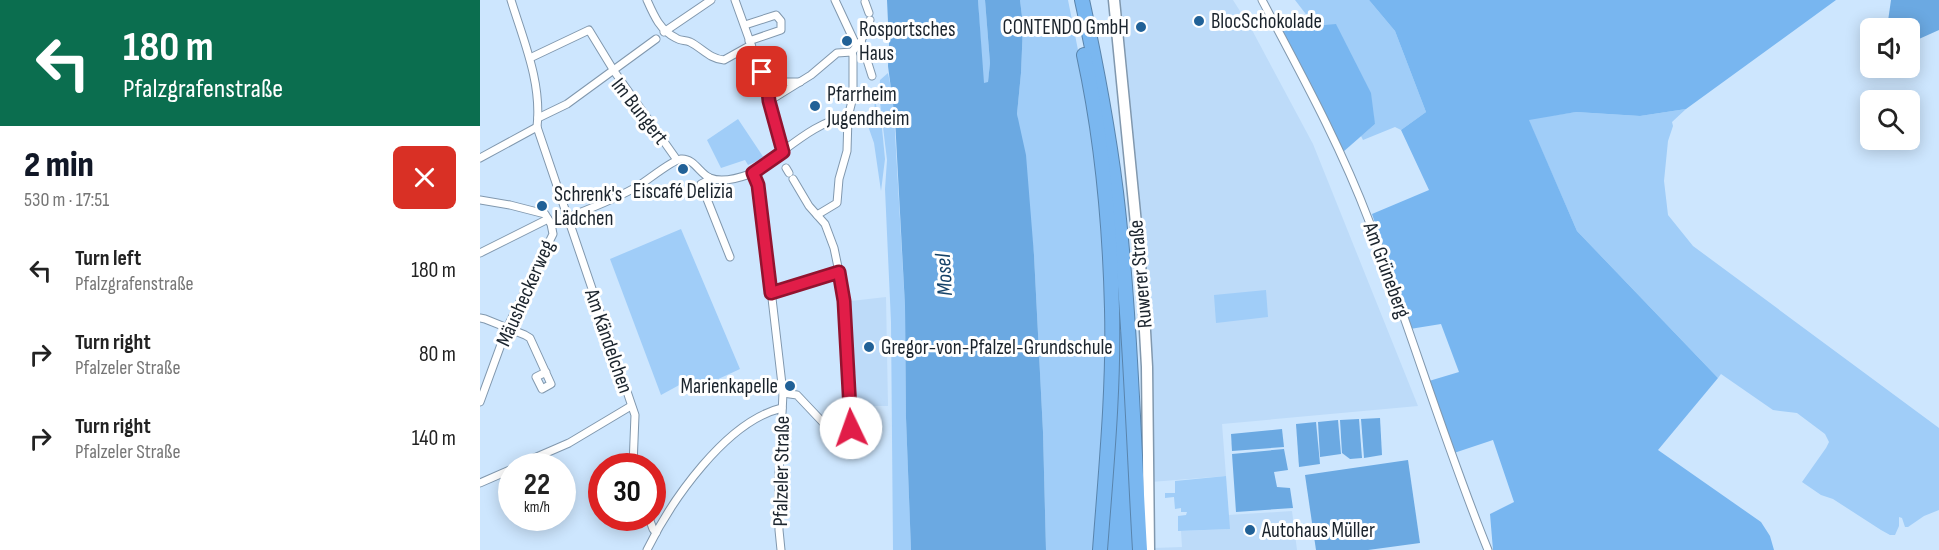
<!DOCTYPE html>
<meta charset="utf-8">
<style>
:root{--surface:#fff;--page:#f2f2f2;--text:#222;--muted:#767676;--accent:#111827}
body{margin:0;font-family:"Sofia Sans Condensed",sans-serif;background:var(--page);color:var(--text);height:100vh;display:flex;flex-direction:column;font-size:22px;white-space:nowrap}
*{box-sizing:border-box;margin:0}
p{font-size:20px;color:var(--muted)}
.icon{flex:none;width:33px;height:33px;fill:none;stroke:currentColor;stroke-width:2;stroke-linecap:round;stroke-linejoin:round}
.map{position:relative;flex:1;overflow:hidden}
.details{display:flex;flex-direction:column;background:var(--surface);width:480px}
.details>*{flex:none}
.top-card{background:#0b6e4f;color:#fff;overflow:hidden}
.fabs{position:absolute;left:1380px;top:18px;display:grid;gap:12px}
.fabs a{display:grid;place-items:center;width:60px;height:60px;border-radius:9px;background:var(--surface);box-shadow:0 3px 15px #0003;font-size:30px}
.speed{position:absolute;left:18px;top:453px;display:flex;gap:12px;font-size:30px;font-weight:700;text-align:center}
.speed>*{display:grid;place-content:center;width:78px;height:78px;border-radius:50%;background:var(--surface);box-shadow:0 3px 15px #0003;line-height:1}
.speed small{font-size:15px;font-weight:400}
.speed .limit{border:9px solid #d22;background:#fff;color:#111}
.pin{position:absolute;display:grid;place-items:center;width:51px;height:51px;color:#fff;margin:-26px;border-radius:12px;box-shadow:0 3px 9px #0006}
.me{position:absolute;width:66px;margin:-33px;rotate:357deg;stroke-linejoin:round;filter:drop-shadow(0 0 4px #0008)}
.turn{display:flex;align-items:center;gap:21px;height:126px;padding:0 24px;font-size:27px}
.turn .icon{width:78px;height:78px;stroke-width:2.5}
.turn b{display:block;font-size:42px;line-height:51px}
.round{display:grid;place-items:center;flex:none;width:63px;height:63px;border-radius:9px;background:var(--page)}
.headline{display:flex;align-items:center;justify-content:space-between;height:102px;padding:0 24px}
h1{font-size:36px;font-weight:800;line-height:45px;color:var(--accent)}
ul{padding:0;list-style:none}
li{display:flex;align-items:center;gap:18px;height:84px;padding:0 24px}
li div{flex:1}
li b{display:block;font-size:22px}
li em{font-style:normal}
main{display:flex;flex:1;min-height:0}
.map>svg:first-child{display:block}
.built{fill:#bddbf9}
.green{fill:#a0cdf8}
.forest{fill:#78b6f0}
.water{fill:#6ba9e2}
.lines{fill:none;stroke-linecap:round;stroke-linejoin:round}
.minor-casing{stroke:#8198ae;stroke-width:9}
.secondary-casing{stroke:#8198ae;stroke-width:13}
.motorway-casing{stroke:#5984ac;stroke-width:16}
.minor{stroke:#fff;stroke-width:7}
.secondary{stroke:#fff;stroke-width:10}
.motorway{stroke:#7ab7f0;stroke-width:14}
.route-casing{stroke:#92132f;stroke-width:15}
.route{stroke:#e11d48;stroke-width:10}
.poi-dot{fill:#216197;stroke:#fff;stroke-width:2}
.labels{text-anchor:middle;stroke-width:6;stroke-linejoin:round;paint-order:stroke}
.poi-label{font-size:21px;fill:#1b242d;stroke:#fff;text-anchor:start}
.street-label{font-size:21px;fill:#1b242d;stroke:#fff}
.water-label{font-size:22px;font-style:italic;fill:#164369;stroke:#fff}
</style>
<main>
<section class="details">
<div class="top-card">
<div class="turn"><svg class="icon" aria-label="left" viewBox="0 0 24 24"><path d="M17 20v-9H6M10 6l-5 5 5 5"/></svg><div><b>180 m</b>Pfalzgrafenstraße</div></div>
</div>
<div class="headline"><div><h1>2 min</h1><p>530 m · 17:51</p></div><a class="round" style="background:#d93025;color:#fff"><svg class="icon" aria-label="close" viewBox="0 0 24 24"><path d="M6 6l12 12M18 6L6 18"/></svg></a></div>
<ul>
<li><svg class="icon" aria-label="left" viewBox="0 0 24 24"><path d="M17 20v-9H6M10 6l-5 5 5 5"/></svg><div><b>Turn left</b><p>Pfalzgrafenstraße</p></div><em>180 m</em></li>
<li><svg class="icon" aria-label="right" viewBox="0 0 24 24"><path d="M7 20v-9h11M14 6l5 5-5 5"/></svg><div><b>Turn right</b><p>Pfalzeler Straße</p></div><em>80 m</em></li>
<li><svg class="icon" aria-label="right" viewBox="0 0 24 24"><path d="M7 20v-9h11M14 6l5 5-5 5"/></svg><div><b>Turn right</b><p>Pfalzeler Straße</p></div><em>140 m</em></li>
</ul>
</section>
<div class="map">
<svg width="1459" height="550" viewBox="0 0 1459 550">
<rect width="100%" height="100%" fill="#cde6fe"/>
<!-- built -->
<g class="built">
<path d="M638,0H753L772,30L833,144L938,406L742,424L746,476L671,482L654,155L647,65Z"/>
<path d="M406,297L408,406H377L376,373L372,372L371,301Z"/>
<path d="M812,511L817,550H673V548L702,547L701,531L749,529L748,515Z"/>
</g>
<!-- green -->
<g class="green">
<path d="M498,0H505L510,63L508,83H503Z"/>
<path d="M540,0H588L606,90L624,221L627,358L613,550H566L563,432L554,255L537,114L541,73L543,25Z"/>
<path d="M815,0H889L915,31L946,112L921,130L915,127L883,140L881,136L895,124L856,25L835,26Z"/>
<path d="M408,73L413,98L425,306L426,418L431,550H413L411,322L405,189L407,160L399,94L400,80Z"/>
<path d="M394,94L398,115L401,118L405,159L401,191L394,143L388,126L395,115Z"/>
<path d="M1206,109L1192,122L1193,126L1188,141L1184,181L1188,215L1213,246L1459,428V510L1444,516L1428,527H1425L1422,518L1419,517V526L1415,535H1410L1401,530L1353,499L1341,495L1322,482L1346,448L1349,442L1345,434L1317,413L1293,410L1241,374L1238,378L1097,231L1048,119L1096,112L1160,116Z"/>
<path d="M258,119L284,158L268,165L265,160L241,168L227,140Z"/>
<path d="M201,229L260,369L208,393L203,383L181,395L130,259Z"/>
<path d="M786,290L788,317L736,323L734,295Z"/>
<path d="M746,476L750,529L698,531V516L706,515L707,512H701V508L695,509L694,497L685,498V493H695V481Z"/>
</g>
<!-- forest -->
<g class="forest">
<path d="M889,0H1356L1206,109L1160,116L1096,112L1049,120L1097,231L1238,378L1178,450L1281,522L1290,536L1294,550H1013L1010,514L1034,502L1013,440L974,453L949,381L979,372L961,324L930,329L892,214L949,190L921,130L946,112L915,31Z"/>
<path d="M856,24L891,93L895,124L863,152L800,29Z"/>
<path d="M636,331L644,332L655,550H624Z"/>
</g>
<!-- water -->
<g class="water">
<path d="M407,0H498L504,83L508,82L510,63L505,0H540L543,25L541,73L537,114L546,155L554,255L563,432L566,550H431L426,418L425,306L415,119L408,66L409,44Z"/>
<path d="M1411,0H1459V30L1430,43V28H1407Z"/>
<path d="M900,418L902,455L884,458L881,419Z"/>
<path d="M879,419L882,458L870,459L862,453L860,420Z"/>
<path d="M858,420L861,454L840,457L838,422Z"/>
<path d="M836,422L840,464L819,467L816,424Z"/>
<path d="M802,429L804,447L752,451L751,434Z"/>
<path d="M804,449L808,470L794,472L797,487L810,488L813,508L756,512L752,454Z"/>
<path d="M928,460L940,543L888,550H836L825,475Z"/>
</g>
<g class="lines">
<defs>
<g id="minor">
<path d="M31,0C44,42 62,83 57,127L155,415L153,466"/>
<path d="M167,0C174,16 180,30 196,38C200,41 205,40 210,42C222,48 230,59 244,60L271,45"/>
<path d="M255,0L273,50L287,82L289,101L303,151"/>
<path d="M355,0L376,45"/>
<path d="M782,0C820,72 860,144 889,221C931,330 964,442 1008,550"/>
<path d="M385,2L389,13"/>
<path d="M390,20L381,41L392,76"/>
<path d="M265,25L296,15L301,21V30L269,41"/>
<path d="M184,32L231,0"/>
<path d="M50,58L109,30L134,71L197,160"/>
<path d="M287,82H320"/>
<path d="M289,101L331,75L357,53L372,52"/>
<path d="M58,118L87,104L176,39"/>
<path d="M0,158L57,127"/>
<path d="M306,168L309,173"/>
<path d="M273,173L278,185L283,221L303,393L299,475V530L301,550"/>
<path d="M228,177L227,181L221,184L250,257"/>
<path d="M0,200L30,205L65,214L71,224L73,234L27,328L0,402"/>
<path d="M337,215L357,203L359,179L367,151L368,117"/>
<path d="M71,224C100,212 131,202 158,186C167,181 192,160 201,159C214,158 220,174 230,178C242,183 259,178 270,174C277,171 283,165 289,161C312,145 339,120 368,117L373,97V56L372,52L381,41"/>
<path d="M0,253L68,219"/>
<path d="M359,272L364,301L371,428"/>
<path d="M291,293L359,272L354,248L345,224L329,206L313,179"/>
<path d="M0,318L5,319L45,335L50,338L71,384L62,389L56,377L66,372"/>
<path d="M303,393L317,395L369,450"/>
<path d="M36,466L89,443L151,406"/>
<path d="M0,483L32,469"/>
<path d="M169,518L173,529L176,533"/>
<path d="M167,550C191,501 246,421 302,408"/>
</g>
<path id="secondary" d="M634,0L663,295L667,367L669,550"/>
<g id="motorway">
<path d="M602,0C616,64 628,128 636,192C650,311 653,431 660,550"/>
<path d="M604,55C622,138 630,224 632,309C634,389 626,470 620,550"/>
</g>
</defs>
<!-- minor casing -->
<use href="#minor" class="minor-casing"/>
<!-- secondary casing -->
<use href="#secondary" class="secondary-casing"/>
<!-- motorway casing -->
<use href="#motorway" class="motorway-casing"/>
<!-- minor -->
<use href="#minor" class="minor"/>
<!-- secondary -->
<use href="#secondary" class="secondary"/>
<!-- motorway -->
<use href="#motorway" class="motorway"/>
</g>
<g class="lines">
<defs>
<path id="route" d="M282,72L287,82L289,101L303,152L273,173L278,185L291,293L359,272L364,301L371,428"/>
</defs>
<!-- route casing -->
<use href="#route" class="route-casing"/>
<!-- route -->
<use href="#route" class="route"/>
</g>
<!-- markers -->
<g class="poi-dot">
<circle cx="719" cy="21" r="6"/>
<circle cx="661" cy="27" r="6"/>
<circle cx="367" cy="41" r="6"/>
<circle cx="335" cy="106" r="6"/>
<circle cx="203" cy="169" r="6"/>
<circle cx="62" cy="206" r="6"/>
<circle cx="389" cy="347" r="6"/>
<circle cx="310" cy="386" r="6"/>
<circle cx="770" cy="530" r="6"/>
</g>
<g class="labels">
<!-- poi labels -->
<g class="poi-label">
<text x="731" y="28">BlocSchokolade</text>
<text x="649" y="34" text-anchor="end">CONTENDO GmbH</text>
<text x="379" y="36">Rosportsches<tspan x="379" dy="24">Haus</tspan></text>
<text x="347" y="101">Pfarrheim<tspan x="347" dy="24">Jugendheim</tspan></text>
<text x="203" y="198" text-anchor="middle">Eiscafé Delizia</text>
<text x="74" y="201">Schrenk's<tspan x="74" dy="24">Lädchen</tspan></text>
<text x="401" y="354">Gregor-von-Pfalzel-Grundschule</text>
<text x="298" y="393" text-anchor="end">Marienkapelle</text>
<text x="782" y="537">Autohaus Müller</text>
</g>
<!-- street labels -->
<g class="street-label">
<text transform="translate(160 111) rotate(52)" y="7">Im Bungert</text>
<text transform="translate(907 270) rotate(70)" y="7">Am Grüneberg</text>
<text transform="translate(660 274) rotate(-95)" y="7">Ruwerer Straße</text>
<text transform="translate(45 293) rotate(-66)" y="7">Mäusheckerweg</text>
<text transform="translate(129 341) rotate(71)" y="7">Am Kändelchen</text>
<text transform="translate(301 471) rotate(-89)" y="7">Pfalzeler Straße</text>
</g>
<!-- water labels -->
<g class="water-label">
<text transform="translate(463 275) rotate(-93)" y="8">Mosel</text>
</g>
</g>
</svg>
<div class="fabs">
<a><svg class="icon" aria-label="sound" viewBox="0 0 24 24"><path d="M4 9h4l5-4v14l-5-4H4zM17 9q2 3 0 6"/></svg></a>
<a><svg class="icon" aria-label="search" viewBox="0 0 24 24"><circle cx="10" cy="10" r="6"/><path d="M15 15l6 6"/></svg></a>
</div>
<div class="speed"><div>22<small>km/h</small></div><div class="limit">30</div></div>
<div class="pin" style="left:282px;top:72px;background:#d93025"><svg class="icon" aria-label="arrive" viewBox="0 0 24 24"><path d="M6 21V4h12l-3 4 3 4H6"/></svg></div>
<svg class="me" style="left:371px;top:428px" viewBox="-20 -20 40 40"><circle r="19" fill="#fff"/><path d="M0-13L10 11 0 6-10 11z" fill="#e11d48"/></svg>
</div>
</main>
